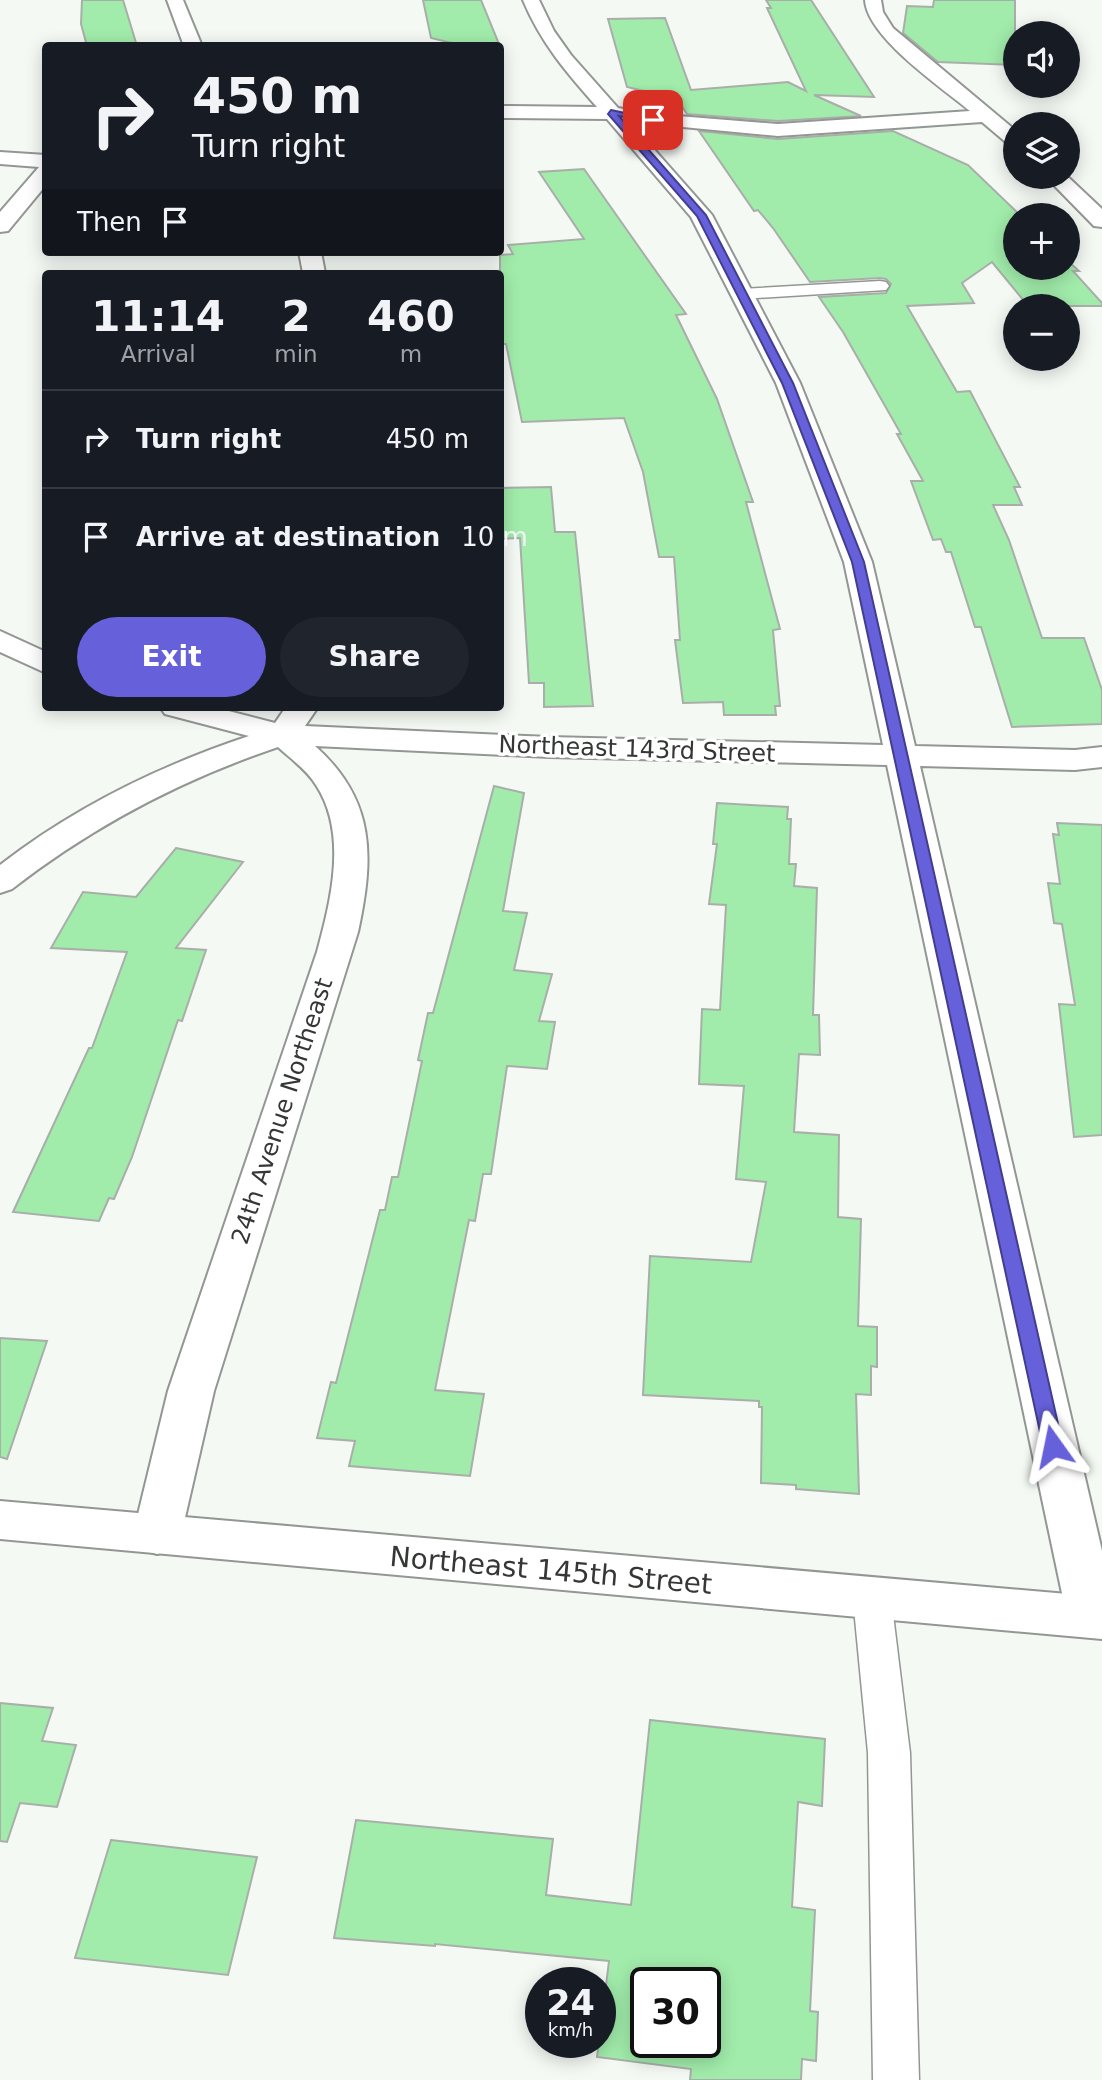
<!DOCTYPE html>
<meta charset="utf-8">
<style>
:root{--surface:#171b24;--page:#20242c;--text:#f1f3f6;--muted:#9ea1a6;--line:#363941;--accent:#6660da}
body{margin:0;font-family:"DejaVu Sans",sans-serif;background:var(--page);color:var(--text);height:100vh;display:flex;flex-direction:column;font-size:26px;white-space:nowrap}
*{box-sizing:border-box;margin:0}
p{font-size:23px;color:var(--muted)}
.icon{flex:none;width:38px;height:38px;fill:none;stroke:currentColor;stroke-width:2;stroke-linecap:round;stroke-linejoin:round}
.map{position:relative;flex:1;overflow:hidden}
.side{position:absolute;left:42px;top:270px;width:462px;height:441px;display:flex;flex-direction:column;background:var(--surface);border-radius:7px;box-shadow:0 4px 18px #0003}
.side>*{flex:none}
.hud{position:absolute;left:42px;top:42px;width:462px;height:214px;border-radius:7px;box-shadow:0 4px 18px #0003;background:#171b24;color:var(--text);overflow:hidden}
.fabs{position:absolute;left:1003px;top:21px;display:grid;gap:14px}
.fabs a{display:grid;place-items:center;width:77px;height:77px;border-radius:50%;background:var(--surface);box-shadow:0 4px 18px #0003;font-size:35px}
.speed{position:absolute;left:525px;top:1967px;display:flex;gap:14px;font-size:35px;font-weight:700;text-align:center}
.speed>*{display:grid;place-content:center;width:91px;height:91px;border-radius:50%;background:var(--surface);box-shadow:0 4px 18px #0003;line-height:1}
.speed small{font-size:18px;font-weight:400}
.speed .limit{border:4px solid #111;border-radius:10px;background:#fff;color:#111}
.pin{position:absolute;display:grid;place-items:center;width:60px;height:60px;color:#fff;margin:-30px;border-radius:14px;box-shadow:0 4px 10px #0006}
.me{position:absolute;width:77px;margin:-38px;rotate:348deg;stroke-linejoin:round;filter:drop-shadow(0 0 5px #0008)}
.turn{display:flex;align-items:center;gap:24px;height:147px;padding:0 35px;font-size:32px}
.turn .icon{width:91px;height:91px;stroke-width:2.5}
.turn b{display:block;font-size:49px;line-height:60px}
.then{display:flex;align-items:center;height:66px;padding:0 35px;background:#0003;gap:14px;font-size:26px}
.eta{display:flex;justify-content:space-evenly;align-items:center;height:119px;text-align:center}
.eta b{font-size:42px;font-weight:800;line-height:49px}
.cta{display:flex;gap:14px;margin-top:auto;padding:14px 35px}
.cta a{flex:1;height:80px;border-radius:42px;background:var(--accent);color:#fff;font-size:28px;font-weight:800;line-height:80px;text-align:center}
.cta a+a{background:var(--page);color:var(--text)}
ul{padding:0;list-style:none}
li{display:flex;align-items:center;gap:21px;height:98px;padding:0 35px;border-top:2px solid var(--line)}
li div{flex:1}
li b{display:block;font-size:26px}
li em{font-style:normal}
.map>svg:first-child{display:block}
.building{fill:#a1ecab;stroke:#a9aeaa;stroke-width:2;fill-rule:evenodd}
.lines{fill:none;stroke-linecap:round;stroke-linejoin:round}
.lane-casing{stroke:#929793;stroke-width:3}
.street-casing{stroke:#929793;stroke-width:4}
.primary-casing{stroke:#929793;stroke-width:4}
.lane{fill:#fff;fill-rule:evenodd}
.street{fill:#fff;fill-rule:evenodd}
.primary{fill:#fff;fill-rule:evenodd}
.route{fill:#6660da;stroke:#423e8e;stroke-width:2}
.labels{text-anchor:middle;stroke-width:7;stroke-linejoin:round;paint-order:stroke}
.street-label{font-size:24px;fill:#353735;stroke:#fff}
.near-street-label{font-size:28px;fill:#353735;stroke:#fff}
</style>
<div class="map">
<svg width="1102" height="2080" viewBox="0 0 1102 2080">
<rect width="100%" height="100%" fill="#f4f9f4"/>
<!-- building -->
<g class="building">
<path d="M82,0H123L137,46H87L81,24Z"/>
<path d="M423,0H481L499,44L460,45L431,38Z"/>
<path d="M766,0H811L874,97L814,95L861,116L778,121L687,114L677,99L627,87L608,19L665,18L691,90L788,82L806,91L767,8H771Z"/>
<path d="M934,0H1015V65L938,62L903,33L907,6L933,7Z"/>
<path d="M699,131L778,139L893,131L968,165L1020,215H1015V268H1068V261L1079,271H1073L1102,303V306H1047L1042,300L1024,301L992,262L962,283L974,303L907,306L957,392L970,391L1020,487H1014L1022,505H993L1009,540L1042,638H1084L1102,690V724L1012,727L981,627H975L951,552H946L941,539L933,540L911,481H923L897,434H901L843,332L819,297L886,293L891,284L886,279L880,278L810,282L773,228L758,210L754,211Z"/>
<path d="M584,169L686,314L676,315L717,399L753,502H746L780,629L773,630L780,706H775L776,715H724L723,702L683,703L675,640H680L674,557H659L643,472L624,418L522,422L506,344H500V255L513,254L508,245L584,239L539,172Z"/>
<path d="M551,487L555,532H575L593,706L544,707V683H529L520,538L500,539V488Z"/>
<path d="M494,786L524,793L503,911L527,913L514,970L552,974L539,1021L555,1022L547,1069L507,1066L491,1174H483L475,1221L469,1220L435,1390L484,1394L470,1476L349,1466L355,1441L317,1438L331,1382L336,1383L380,1210H385L392,1177H398L422,1061L418,1060L428,1013H433Z"/>
<path d="M717,803L788,807L787,819H791L789,864H796L794,886L817,888L813,1015H819L820,1055L799,1054L794,1132L839,1135L838,1217L861,1219L858,1326L877,1327V1367L871,1366V1395L856,1394L859,1494L796,1489V1485L761,1483L762,1407H759V1401L643,1395L650,1256L751,1262L766,1182L736,1179L744,1086L699,1084L702,1009L720,1010L726,905L709,904L717,844H713Z"/>
<path d="M1057,823L1102,825V1135L1074,1137L1059,1004L1075,1005L1062,924L1054,923L1048,883L1060,884L1053,834L1059,835Z"/>
<path d="M176,848L243,862L176,948L206,950L182,1021L178,1020L132,1157L114,1199L109,1198L99,1221L13,1212L89,1048H92L127,952L51,948L83,892L136,897Z"/>
<path d="M0,1338L47,1341L7,1459L0,1457Z"/>
<path d="M0,1703L53,1708L42,1741L76,1745L57,1807L20,1803L7,1842L0,1841Z"/>
<path d="M650,1720L825,1739L822,1806L798,1802L792,1907L815,1910L810,2011L818,2012L816,2061L802,2059L801,2080H690L691,2069L597,2057L609,1961L435,1944V1946L334,1938L356,1820L553,1839L546,1895L631,1905ZM646,1983H705V2042H646Z"/>
<path d="M111,1840L257,1857L228,1975L75,1958Z"/>
</g>
<g class="lines">
<defs>
<g id="lane">
<path d="M880,281L886,282L889,286L886,290L741,299L732,294L741,289Z"/>
<path d="M872,1582L886,1587L891,1598L910,1753L919,2080H873L868,1753L853,1598L858,1587Z"/>
</g>
<g id="street">
<path d="M167,0H183L202,46H184Z"/>
<path d="M523,0H539L554,31L571,55L618,108L653,114L778,124L970,111C941,87 867,37 865,0H881L883,12L893,28L1015,130V146L1008,144L982,122L778,136L630,122L712,215L800,383L872,562L915,746L1075,750L1102,747V767L1075,770L920,766L1102,1551V1634L1092,1638L1074,1632L1067,1617L887,765L549,757L315,746C376,800 374,858 358,932L214,1391L181,1535L174,1549L157,1554L140,1549L133,1535L168,1391L317,952C331,900 348,834 316,785C307,770 291,759 278,747C181,780 93,826 12,889L0,893V865C75,807 159,766 249,736L165,714L160,707H213L275,723L286,707H318L305,726L549,737L883,745L844,562L776,383L691,217L607,119L500,118V106L597,107C566,72 541,43 523,0Z"/>
<path d="M0,152L46,155V185L8,231L0,232V212L39,167L0,164Z"/>
<path d="M1046,177H1068L1102,209V227L1094,226Z"/>
<path d="M299,252H321L325,273H303Z"/>
<path d="M0,631L46,652V673L0,652Z"/>
</g>
<path id="primary" d="M0,1501L1102,1597V1639L0,1539Z"/>
</defs>
<!-- lane casing -->
<use href="#lane" class="lane-casing"/>
<!-- street casing -->
<use href="#street" class="street-casing"/>
<!-- primary casing -->
<use href="#primary" class="primary-casing"/>
<!-- lane -->
<use href="#lane" class="lane"/>
<!-- street -->
<use href="#street" class="street"/>
<!-- primary -->
<use href="#primary" class="primary"/>
</g>
<!-- route -->
<path class="route" d="M611,110L657,120L653,123L619,116L706,215L793,383L864,562L1063,1446L1060,1451L1053,1453L1046,1451L1043,1446L852,562L782,383L697,216L608,114Z"/>
<g class="labels">
<!-- street labels -->
<g class="street-label">
<text transform="translate(637 749) rotate(2)" y="8">Northeast 143rd Street</text>
<text transform="translate(282 1111) rotate(-72)" y="8">24th Avenue Northeast</text>
</g>
<!-- near-street labels -->
<g class="near-street-label">
<text transform="translate(551 1570) rotate(5)" y="10">Northeast 145th Street</text>
</g>
</g>
</svg>
<div class="fabs">
<a><svg class="icon" aria-label="sound" viewBox="0 0 24 24"><path d="M4 9h4l5-4v14l-5-4H4zM17 9q2 3 0 6"/></svg></a>
<a><svg class="icon" aria-label="layers" viewBox="0 0 24 24"><path d="M12 4l9 5-9 5-9-5zM3 14l9 5 9-5"/></svg></a>
<a>+</a>
<a>−</a>
</div>
<div class="speed"><div>24<small>km/h</small></div><div class="limit">30</div></div>
<div class="pin" style="left:653px;top:120px;background:#d93025"><svg class="icon" aria-label="arrive" viewBox="0 0 24 24"><path d="M6 21V4h12l-3 4 3 4H6"/></svg></div>
<svg class="me" style="left:1053px;top:1446px" viewBox="-20 -20 40 40"><path d="M0-17L14 15 0 8-14 15z" fill="#6660da" stroke="#fff" stroke-width="4"/></svg>
<div class="hud">
<div class="turn"><svg class="icon" aria-label="right" viewBox="0 0 24 24"><path d="M7 20v-9h11M14 6l5 5-5 5"/></svg><div><b>450 m</b>Turn right</div></div>
<div class="then">Then<svg class="icon" aria-label="arrive" viewBox="0 0 24 24"><path d="M6 21V4h12l-3 4 3 4H6"/></svg></div>
</div>
<section class="side">
<div class="eta">
<div><b>11:14</b><p>Arrival</p></div>
<div><b>2</b><p>min</p></div>
<div><b>460</b><p>m</p></div>
</div>
<ul>
<li><svg class="icon" aria-label="right" viewBox="0 0 24 24"><path d="M7 20v-9h11M14 6l5 5-5 5"/></svg><div><b>Turn right</b></div><em>450 m</em></li>
<li><svg class="icon" aria-label="arrive" viewBox="0 0 24 24"><path d="M6 21V4h12l-3 4 3 4H6"/></svg><div><b>Arrive at destination</b></div><em>10 m</em></li>
</ul>
<div class="cta"><a>Exit</a><a>Share</a></div>
</section>
</div>
